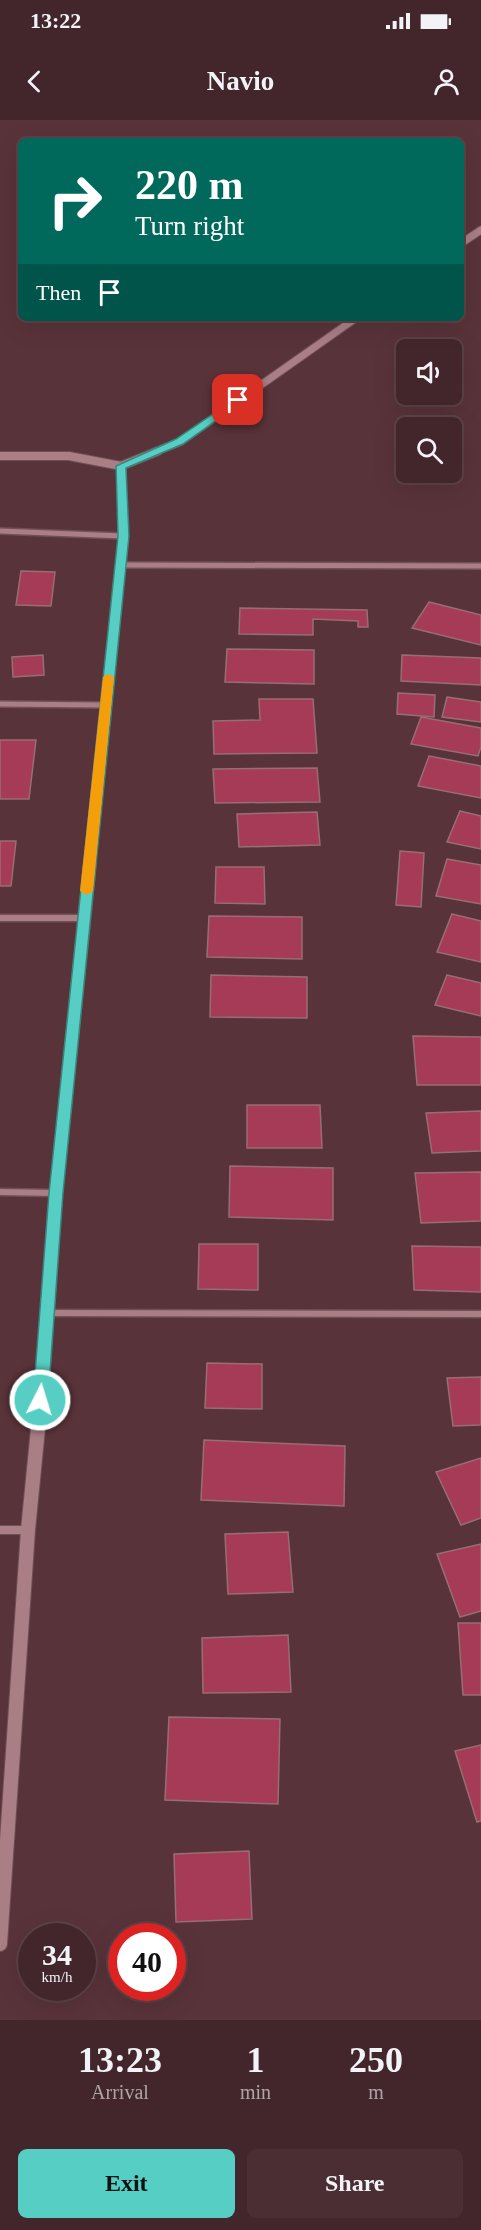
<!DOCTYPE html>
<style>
:root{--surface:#43262c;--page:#4a2e34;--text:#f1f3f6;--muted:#afa5a9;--line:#5b4348;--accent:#56cec3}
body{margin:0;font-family:"Times New Roman",serif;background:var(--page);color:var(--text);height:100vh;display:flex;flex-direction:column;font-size:22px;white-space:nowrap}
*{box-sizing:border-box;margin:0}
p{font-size:20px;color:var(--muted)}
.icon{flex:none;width:33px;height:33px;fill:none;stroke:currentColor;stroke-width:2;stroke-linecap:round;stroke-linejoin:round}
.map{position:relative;height:1900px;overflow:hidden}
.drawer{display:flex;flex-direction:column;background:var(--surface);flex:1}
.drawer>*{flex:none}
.hud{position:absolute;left:18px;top:18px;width:446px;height:183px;border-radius:9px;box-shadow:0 6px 24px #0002,0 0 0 2px var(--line);background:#00695c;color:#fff;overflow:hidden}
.fabs{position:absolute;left:396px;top:219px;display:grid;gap:12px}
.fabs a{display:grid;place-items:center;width:66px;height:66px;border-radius:9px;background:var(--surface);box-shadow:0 6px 24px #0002,0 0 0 2px var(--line);font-size:30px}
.speed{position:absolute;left:18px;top:1803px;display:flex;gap:12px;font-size:30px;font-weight:700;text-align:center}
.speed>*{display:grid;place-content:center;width:78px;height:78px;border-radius:50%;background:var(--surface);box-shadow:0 6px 24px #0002,0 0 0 2px var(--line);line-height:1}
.speed small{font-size:15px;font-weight:400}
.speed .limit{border:9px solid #d22;background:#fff;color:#111}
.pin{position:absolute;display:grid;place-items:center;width:51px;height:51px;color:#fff;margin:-26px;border-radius:12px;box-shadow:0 3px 9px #0006}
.me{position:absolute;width:66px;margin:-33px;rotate:5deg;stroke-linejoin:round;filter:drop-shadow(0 0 4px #0008)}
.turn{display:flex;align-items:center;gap:21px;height:126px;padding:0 18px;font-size:27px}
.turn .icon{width:78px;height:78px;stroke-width:2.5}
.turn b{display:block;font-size:42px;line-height:51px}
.then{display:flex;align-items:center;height:57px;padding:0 18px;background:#0003;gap:12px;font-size:22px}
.eta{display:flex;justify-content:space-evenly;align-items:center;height:102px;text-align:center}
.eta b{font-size:36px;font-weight:700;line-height:42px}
.primary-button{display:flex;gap:12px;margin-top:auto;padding:12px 18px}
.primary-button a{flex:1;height:69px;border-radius:9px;background:var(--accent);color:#111;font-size:24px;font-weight:700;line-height:69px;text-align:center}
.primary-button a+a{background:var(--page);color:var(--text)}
.status{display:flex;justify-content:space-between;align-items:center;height:42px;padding:0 30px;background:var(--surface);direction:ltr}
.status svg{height:16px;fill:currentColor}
header{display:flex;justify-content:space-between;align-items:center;height:78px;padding:0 18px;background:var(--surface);font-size:27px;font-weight:700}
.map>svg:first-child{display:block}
.building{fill:#a53b57;stroke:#986d74;stroke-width:1.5}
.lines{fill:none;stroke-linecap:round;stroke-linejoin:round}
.minor-far2-casing{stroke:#6f5057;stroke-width:8}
.minor-far1-casing{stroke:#6f5057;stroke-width:9}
.minor-casing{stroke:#6f5057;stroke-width:10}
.tertiary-far3-casing{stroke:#6f5057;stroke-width:9}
.tertiary-far2-casing{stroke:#6f5057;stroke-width:10}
.tertiary-far1-casing{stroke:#6f5057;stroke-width:14}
.tertiary-casing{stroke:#6f5057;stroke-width:16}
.minor-far2{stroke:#a97e85;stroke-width:5}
.minor-far1{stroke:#a97e85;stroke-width:6}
.minor{stroke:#a97e85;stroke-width:8}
.tertiary-far3{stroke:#a97e85;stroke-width:7}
.tertiary-far2{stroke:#a97e85;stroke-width:8}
.tertiary-far1{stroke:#a97e85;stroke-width:10}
.tertiary{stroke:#a97e85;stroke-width:14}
.route{fill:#56cec3;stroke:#38867f;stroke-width:1.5}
.slow{fill:#f59e0b}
</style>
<div class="status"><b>13:22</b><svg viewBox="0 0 49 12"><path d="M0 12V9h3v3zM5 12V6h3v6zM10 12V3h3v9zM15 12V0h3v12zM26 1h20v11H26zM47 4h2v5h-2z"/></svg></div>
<header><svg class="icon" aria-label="back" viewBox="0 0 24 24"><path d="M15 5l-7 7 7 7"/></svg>Navio<svg class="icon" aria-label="person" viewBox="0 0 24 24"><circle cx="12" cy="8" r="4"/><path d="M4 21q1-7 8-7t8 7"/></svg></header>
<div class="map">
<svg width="481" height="1900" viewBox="0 0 481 1900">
<rect width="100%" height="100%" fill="#59333a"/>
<!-- building -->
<g class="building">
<path d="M21,451L55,452L51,486L16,485Z"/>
<path d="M429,482L481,495V525L412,508Z"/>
<path d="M240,488L367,490L368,507H358V501L313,499V515L239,514Z"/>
<path d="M227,529L314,530V564L225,562Z"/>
<path d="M43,535L44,555L13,557L12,537Z"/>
<path d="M402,535L481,538V565L401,561Z"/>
<path d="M398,573L435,575L434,597L397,594Z"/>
<path d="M447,577L481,582V602L442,597Z"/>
<path d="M259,579H313L317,633L214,634L213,601L260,600Z"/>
<path d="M421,597L481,608V627L478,636L411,624Z"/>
<path d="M0,620H36L29,679H0Z"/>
<path d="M429,636L481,646V678L418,666Z"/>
<path d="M317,648L320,682L215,683L213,649Z"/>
<path d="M460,691L481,696V729L447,722Z"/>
<path d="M317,692L320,725L239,727L237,694Z"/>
<path d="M0,721H16L11,766H0Z"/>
<path d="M400,731L424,733L421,787L396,785Z"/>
<path d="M447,739L481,745V784L436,776Z"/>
<path d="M216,747H264L265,784L215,783Z"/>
<path d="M452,794L481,801V842L437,832Z"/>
<path d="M209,796L302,797V839L207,837Z"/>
<path d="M211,855L307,857V898L210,897Z"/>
<path d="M447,855L481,863V896L435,885Z"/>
<path d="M413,916L481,917V965H417Z"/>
<path d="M247,985H320L322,1028H247Z"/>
<path d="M481,991V1031L432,1033L426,993Z"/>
<path d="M230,1046L333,1048V1100L229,1097Z"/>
<path d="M481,1052V1101L421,1103L415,1053Z"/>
<path d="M199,1124H258V1170L198,1169Z"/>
<path d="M412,1126L481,1127V1172L414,1170Z"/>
<path d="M207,1243L262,1244V1289L205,1288Z"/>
<path d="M481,1257V1305L453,1306L447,1258Z"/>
<path d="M204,1320L345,1326L344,1386L201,1380Z"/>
<path d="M481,1338V1398L461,1405L436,1352Z"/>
<path d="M288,1412L293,1472L228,1474L225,1414Z"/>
<path d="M481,1424V1491L460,1497L437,1434Z"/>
<path d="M458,1503H481V1575H463Z"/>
<path d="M288,1515L291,1572L203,1573L202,1518Z"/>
<path d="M169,1597L280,1599L278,1684L165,1680Z"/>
<path d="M481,1625V1701L477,1702L455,1631Z"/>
<path d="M249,1731L252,1799L176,1802L174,1734Z"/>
</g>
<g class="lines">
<defs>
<g id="minor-far2">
<path d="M0,411L123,416"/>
<path d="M120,445L481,446"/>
<path d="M0,584L105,585"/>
</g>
<g id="minor-far1">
<path d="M0,798H84"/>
<path d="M0,1072L56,1073"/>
<path d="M49,1193L481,1194"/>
</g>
<path id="minor" d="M0,1410H28"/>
<g id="tertiary-far3">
<path d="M460,124L481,110"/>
<path d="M154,332L180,322L356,198"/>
</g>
<g id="tertiary-far2">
<path d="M0,336H69L121,346"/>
<path d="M89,745L123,416L121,346L158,331"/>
</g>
<path id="tertiary-far1" d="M43,1260L56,1073L90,744"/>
<path id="tertiary" d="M0,1824L28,1410L43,1258"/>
</defs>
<!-- minor-far2 casing -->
<use href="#minor-far2" class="minor-far2-casing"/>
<!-- minor-far1 casing -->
<use href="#minor-far1" class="minor-far1-casing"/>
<!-- minor casing -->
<use href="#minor" class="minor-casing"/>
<!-- tertiary-far3 casing -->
<use href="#tertiary-far3" class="tertiary-far3-casing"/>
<!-- tertiary-far2 casing -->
<use href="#tertiary-far2" class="tertiary-far2-casing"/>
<!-- tertiary-far1 casing -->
<use href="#tertiary-far1" class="tertiary-far1-casing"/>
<!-- tertiary casing -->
<use href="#tertiary" class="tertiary-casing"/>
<!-- minor-far2 -->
<use href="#minor-far2" class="minor-far2"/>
<!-- minor-far1 -->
<use href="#minor-far1" class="minor-far1"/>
<!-- minor -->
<use href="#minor" class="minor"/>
<!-- tertiary-far3 -->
<use href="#tertiary-far3" class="tertiary-far3"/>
<!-- tertiary-far2 -->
<use href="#tertiary-far2" class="tertiary-far2"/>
<!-- tertiary-far1 -->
<use href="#tertiary-far1" class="tertiary-far1"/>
<!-- tertiary -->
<use href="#tertiary" class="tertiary"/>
</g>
<!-- route -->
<path class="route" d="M238,277L243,280L242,282L183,324L126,348L129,416L63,1073L48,1280L46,1284L40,1286L35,1284L33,1280L49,1073L118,416L116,346L176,319Z"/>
<!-- slow -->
<path class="slow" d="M108,554L114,557L93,771L87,775L80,771L103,557Z"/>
</svg>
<div class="fabs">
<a><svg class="icon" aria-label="sound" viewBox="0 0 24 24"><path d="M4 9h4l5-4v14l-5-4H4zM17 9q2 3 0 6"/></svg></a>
<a><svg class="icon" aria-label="search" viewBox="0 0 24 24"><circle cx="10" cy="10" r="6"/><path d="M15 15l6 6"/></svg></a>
</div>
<div class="speed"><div>34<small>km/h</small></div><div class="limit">40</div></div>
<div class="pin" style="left:238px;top:280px;background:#d93025"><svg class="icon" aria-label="arrive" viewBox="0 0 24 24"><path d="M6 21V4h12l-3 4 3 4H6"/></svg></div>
<svg class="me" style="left:40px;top:1280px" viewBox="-20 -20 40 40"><circle r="17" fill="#56cec3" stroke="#fff" stroke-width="3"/><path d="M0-11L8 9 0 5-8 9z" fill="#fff"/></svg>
<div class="hud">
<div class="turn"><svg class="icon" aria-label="right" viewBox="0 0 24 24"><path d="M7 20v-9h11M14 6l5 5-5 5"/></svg><div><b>220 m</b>Turn right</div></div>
<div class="then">Then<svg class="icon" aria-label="arrive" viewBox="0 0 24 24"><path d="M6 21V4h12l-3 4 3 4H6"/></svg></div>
</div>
</div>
<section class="drawer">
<div class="eta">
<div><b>13:23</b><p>Arrival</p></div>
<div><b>1</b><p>min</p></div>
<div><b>250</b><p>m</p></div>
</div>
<div class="primary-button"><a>Exit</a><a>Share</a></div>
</section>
